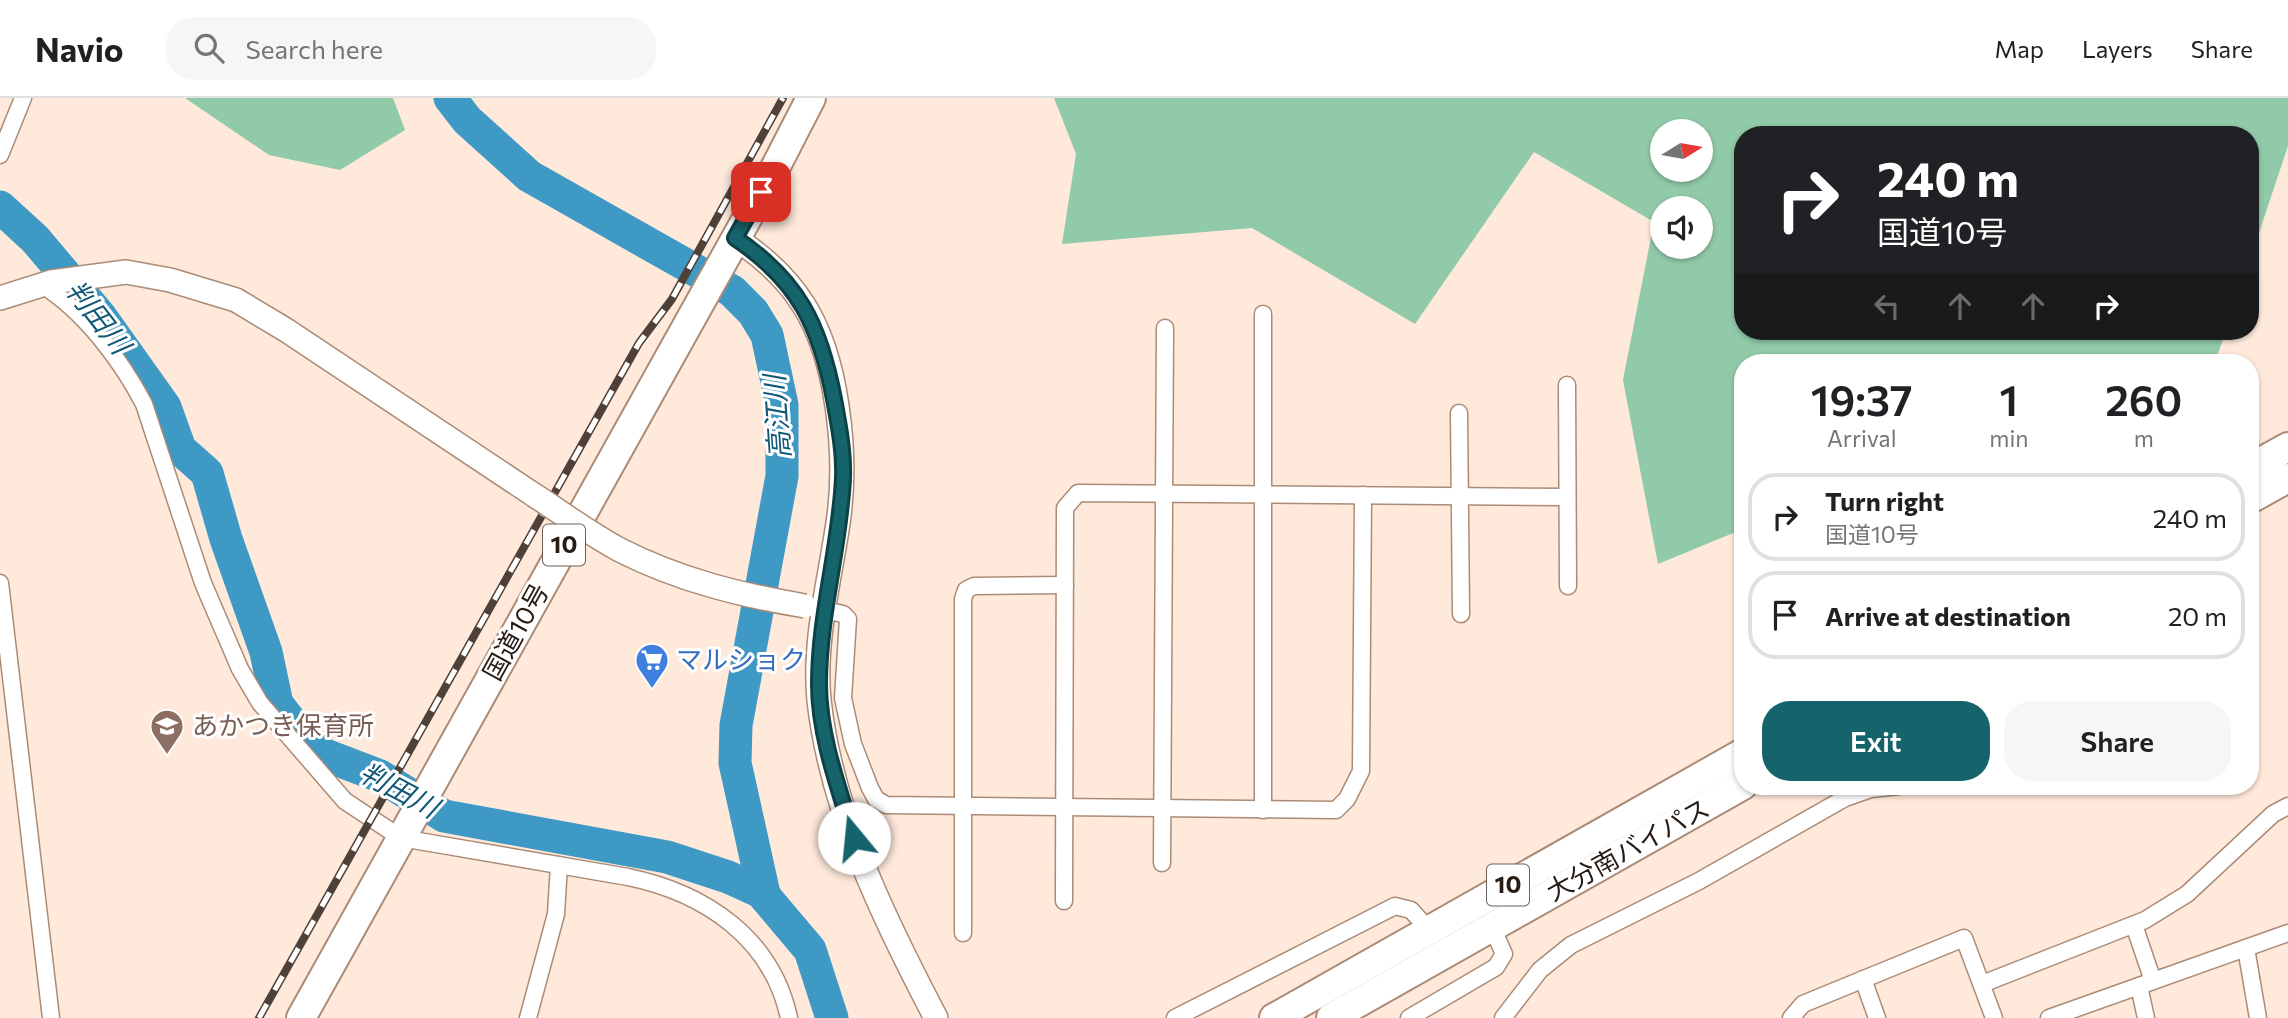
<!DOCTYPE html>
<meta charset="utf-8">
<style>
:root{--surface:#fff;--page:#f6f6f6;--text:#202124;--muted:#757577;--line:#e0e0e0;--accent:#16646b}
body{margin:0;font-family:Commissioner,"Noto Sans JP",sans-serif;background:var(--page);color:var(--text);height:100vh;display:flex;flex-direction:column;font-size:26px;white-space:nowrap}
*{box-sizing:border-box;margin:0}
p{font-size:23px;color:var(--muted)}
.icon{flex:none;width:38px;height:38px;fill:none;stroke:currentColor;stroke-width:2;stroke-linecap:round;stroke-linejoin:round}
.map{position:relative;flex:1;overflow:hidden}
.details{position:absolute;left:1734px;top:256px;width:525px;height:441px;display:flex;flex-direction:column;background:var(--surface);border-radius:28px;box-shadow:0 2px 5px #0004}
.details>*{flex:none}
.hud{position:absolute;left:1734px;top:28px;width:525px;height:214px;border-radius:28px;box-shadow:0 2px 5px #0004;background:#202124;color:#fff;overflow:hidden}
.needle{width:46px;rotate:79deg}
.tools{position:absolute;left:1650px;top:21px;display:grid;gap:14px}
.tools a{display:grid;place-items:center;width:63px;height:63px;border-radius:50%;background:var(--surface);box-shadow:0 2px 5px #0004;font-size:35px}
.pin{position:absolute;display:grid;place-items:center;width:60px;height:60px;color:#fff;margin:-30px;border-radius:14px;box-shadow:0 4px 10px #0006}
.me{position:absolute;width:77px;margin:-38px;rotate:343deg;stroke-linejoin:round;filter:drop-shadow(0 0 5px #0008)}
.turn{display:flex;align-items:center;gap:24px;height:147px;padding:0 28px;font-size:32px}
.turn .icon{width:91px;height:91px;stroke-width:2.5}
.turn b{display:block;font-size:49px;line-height:60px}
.lanes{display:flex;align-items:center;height:66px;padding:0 28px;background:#0003;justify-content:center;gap:35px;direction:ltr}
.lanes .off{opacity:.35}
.eta{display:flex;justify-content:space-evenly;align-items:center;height:119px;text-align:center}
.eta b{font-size:42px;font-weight:600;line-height:49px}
.primary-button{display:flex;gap:14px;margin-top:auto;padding:14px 28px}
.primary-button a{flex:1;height:80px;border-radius:28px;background:var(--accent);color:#fff;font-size:28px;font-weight:600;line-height:80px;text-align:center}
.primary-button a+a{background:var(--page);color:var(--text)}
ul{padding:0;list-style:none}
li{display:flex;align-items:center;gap:21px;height:88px;margin:0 14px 10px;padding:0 14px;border:4px solid var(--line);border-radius:28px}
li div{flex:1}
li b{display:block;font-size:26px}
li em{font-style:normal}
header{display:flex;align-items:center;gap:42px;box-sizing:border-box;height:98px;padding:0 35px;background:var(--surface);border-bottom:2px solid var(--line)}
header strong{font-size:33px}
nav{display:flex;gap:38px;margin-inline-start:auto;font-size:24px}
.search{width:490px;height:63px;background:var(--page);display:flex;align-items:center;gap:18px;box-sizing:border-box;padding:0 24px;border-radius:28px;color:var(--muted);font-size:26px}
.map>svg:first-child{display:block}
.green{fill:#91caa8;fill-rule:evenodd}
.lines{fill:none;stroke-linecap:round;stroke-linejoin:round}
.river{stroke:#3e99c5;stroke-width:33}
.street-casing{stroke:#ab8b76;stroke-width:19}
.secondary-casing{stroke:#ab8b76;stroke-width:26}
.highway-casing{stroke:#ab8b76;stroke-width:32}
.street{stroke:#fff;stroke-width:16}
.secondary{stroke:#fff;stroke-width:23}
.highway{stroke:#fff;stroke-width:28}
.rail-casing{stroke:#4f4138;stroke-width:8}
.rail{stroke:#fff;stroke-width:5;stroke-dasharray:16;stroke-linecap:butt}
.secondary-bridge-casing{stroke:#ab8b76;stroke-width:26;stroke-linecap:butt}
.secondary-bridge{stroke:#fff;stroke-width:23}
.route-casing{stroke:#0e4146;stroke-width:18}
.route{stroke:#16646b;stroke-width:12}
.labels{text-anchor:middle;stroke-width:6;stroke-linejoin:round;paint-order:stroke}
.shield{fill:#fff;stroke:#685f5a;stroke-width:2}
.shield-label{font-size:24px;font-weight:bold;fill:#271b13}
.street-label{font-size:26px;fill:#271b13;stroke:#fff}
.shop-label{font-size:26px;fill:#366cbe;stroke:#fff;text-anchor:start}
.education-label{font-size:26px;fill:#785e54;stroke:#fff;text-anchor:start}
.water-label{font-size:28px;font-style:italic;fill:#115876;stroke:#fff}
</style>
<header>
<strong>Navio</strong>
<div class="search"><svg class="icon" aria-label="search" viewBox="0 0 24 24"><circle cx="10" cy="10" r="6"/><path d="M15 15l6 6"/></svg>Search here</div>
<nav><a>Map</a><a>Layers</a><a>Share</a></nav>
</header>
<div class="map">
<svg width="2288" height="920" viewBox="0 0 2288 920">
<rect width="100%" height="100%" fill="#fee9db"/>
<!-- green -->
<g class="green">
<path d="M185,0H393L405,32L340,72L269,57Z"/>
<path d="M1054,0H2288V48L2251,159L2250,37H1743V233H2226L2215,264H1743V431L1658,466L1623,282L1654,124L1534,54L1415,226L1252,130L1062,146L1076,56ZM1662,33H1701V72H1662ZM1662,110H1701V149H1662Z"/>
</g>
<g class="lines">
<!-- river -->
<g class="river">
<path d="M450,0L467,22L529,78L732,193L753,214L767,237L782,307V378L736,627L735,665L764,796"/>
<path d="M0,109L35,141L101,219L165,309L180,351L207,375L226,441L266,554L277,606L305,642L325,657L380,678L444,718L667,759L728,779L761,794L810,852L832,920"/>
</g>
<defs>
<g id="street">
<path d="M0,57L23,0"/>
<path d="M42,187C84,213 121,262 144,306L203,485L240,571L260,605L345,703L401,740L628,779C705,795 772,840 789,920"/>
<path d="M1263,216V712"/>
<path d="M1567,287L1568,488"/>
<path d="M1459,315L1461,516"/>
<path d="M0,485L51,920"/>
<path d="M824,512L843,516L848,521L843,600L853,646L870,690L876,701L886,707L1336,712L1347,701L1361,673L1363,397"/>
<path d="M1162,765L1165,230"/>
<path d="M1064,803L1065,410L1078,395L1567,399"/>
<path d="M2134,827L2153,883"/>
<path d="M963,835V501L966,492L974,488L1065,487"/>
<path d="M2246,850L2258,920"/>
<path d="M1863,881L1877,920"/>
<path d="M1982,886L2145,822L2187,796L2273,716L2288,708"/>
<path d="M2139,888L2146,920"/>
<path d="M528,920L556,816L559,767"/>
<path d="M1175,920L1395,808L1411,812L1429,832"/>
<path d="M1409,920L1496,869L1504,856L1492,829"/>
<path d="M1503,920L1540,872L1571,847L1699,783L1845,700L1871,691L1899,688"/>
<path d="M1791,920L1803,906L1964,840L1994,920"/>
<path d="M2049,920L2288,835"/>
</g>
<g id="secondary">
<path d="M735,140C762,158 786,179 803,206C838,260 847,355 839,418C831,478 813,541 819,602C831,713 885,823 936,920"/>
<path d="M0,200L51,184L126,174L170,182L236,202L286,232L534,397"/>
</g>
<g id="highway">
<path d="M2250,370L2288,349"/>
<path d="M2250,401L2288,380"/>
<path d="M301,920L774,72L811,0"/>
<path d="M1274,920L1743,655"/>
<path d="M1331,920L1743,687"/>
</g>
</defs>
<!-- street casing -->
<use href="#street" class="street-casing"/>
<!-- secondary casing -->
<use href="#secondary" class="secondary-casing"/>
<!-- highway casing -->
<use href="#highway" class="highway-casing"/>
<!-- street -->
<use href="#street" class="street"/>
<!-- secondary -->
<use href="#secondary" class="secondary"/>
<!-- highway -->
<use href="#highway" class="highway"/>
<defs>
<path id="rail" d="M259,920L639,245L672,201L783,0"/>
</defs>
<!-- rail casing -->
<use href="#rail" class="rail-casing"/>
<!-- rail -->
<use href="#rail" class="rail"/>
<defs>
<path id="secondary-bridge" d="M534,397C562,415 590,436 620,452C679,482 740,497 805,508"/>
</defs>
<!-- secondary-bridge casing -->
<use href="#secondary-bridge" class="secondary-bridge-casing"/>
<!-- secondary-bridge -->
<use href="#secondary-bridge" class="secondary-bridge"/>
</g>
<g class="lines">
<defs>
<path id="route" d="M761,94L735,140C799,183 820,228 834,301C839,328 844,354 843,380C840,449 819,516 819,586C819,638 839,691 854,740"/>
</defs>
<!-- route casing -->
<use href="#route" class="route-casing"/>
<!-- route -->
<use href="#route" class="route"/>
</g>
<!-- icons -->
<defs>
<symbol id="supermarket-pin" viewBox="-11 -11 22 30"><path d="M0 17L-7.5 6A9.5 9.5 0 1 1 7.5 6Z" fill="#3f7fe0" stroke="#fff"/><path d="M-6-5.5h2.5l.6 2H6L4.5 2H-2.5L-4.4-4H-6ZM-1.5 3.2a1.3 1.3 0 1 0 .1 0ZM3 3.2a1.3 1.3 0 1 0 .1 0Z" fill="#fff"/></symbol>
<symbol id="school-pin" viewBox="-11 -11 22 30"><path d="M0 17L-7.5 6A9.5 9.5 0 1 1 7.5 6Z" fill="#8d6e63" stroke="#fff"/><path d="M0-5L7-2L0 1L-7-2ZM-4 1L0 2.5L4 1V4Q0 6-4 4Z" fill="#fff"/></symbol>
</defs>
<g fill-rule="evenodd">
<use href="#supermarket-pin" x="633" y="543" width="38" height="52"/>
<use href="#school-pin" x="148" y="609" width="38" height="52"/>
</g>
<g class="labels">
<!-- shield labels -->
<g class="shield">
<rect x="543" y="426.5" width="42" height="41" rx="5"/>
<rect x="1487" y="766.5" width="42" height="41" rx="5"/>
</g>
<g class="shield-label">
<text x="564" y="455">10</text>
<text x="1508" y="795">10</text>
</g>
<!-- street labels -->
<g class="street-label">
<text transform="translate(516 534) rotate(-61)" y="9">国道10号</text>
<text transform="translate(1628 752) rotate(-29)" y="9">大分南バイパス</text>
</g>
<!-- shop labels -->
<g class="shop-label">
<text x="676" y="571">マルショク</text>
</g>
<!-- education labels -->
<g class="education-label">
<text x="192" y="637">あかつき保育所</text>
</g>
<!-- water labels -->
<g class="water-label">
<text transform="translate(98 219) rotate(52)" y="10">判田川</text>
<text transform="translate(777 319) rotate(-94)" y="10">高江川</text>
<text transform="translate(399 692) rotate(28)" y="10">判田川</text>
</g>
</g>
</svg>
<div class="tools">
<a><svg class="needle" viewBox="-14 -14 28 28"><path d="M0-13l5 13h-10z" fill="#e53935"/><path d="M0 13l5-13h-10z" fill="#757577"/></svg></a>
<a><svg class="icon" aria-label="sound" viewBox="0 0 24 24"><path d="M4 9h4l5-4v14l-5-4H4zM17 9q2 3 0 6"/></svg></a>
</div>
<div class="pin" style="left:761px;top:94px;background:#d93025"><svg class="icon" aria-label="arrive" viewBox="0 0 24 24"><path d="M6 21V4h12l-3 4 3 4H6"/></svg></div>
<svg class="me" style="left:854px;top:740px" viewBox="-20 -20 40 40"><circle r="19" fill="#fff"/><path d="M0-13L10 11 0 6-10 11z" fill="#16646b"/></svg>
<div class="hud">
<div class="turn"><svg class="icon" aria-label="right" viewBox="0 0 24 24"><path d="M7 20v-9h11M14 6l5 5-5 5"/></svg><div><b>240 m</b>国道10号</div></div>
<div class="lanes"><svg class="icon off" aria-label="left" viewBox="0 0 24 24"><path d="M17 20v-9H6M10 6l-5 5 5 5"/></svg><svg class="icon off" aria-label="ahead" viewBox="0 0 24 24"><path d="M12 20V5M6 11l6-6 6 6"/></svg><svg class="icon off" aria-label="ahead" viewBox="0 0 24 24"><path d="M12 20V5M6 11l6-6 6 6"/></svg><svg class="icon" aria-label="right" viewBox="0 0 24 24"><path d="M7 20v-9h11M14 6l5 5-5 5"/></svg></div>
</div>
<section class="details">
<div class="eta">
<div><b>19:37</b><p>Arrival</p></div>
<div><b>1</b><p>min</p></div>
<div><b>260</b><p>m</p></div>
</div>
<ul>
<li><svg class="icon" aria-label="right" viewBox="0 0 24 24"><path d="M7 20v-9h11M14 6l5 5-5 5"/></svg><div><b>Turn right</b><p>国道10号</p></div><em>240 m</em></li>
<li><svg class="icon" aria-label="arrive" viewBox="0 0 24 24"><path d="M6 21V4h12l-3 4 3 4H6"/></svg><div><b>Arrive at destination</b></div><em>20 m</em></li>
</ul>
<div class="primary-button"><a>Exit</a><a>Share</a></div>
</section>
</div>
